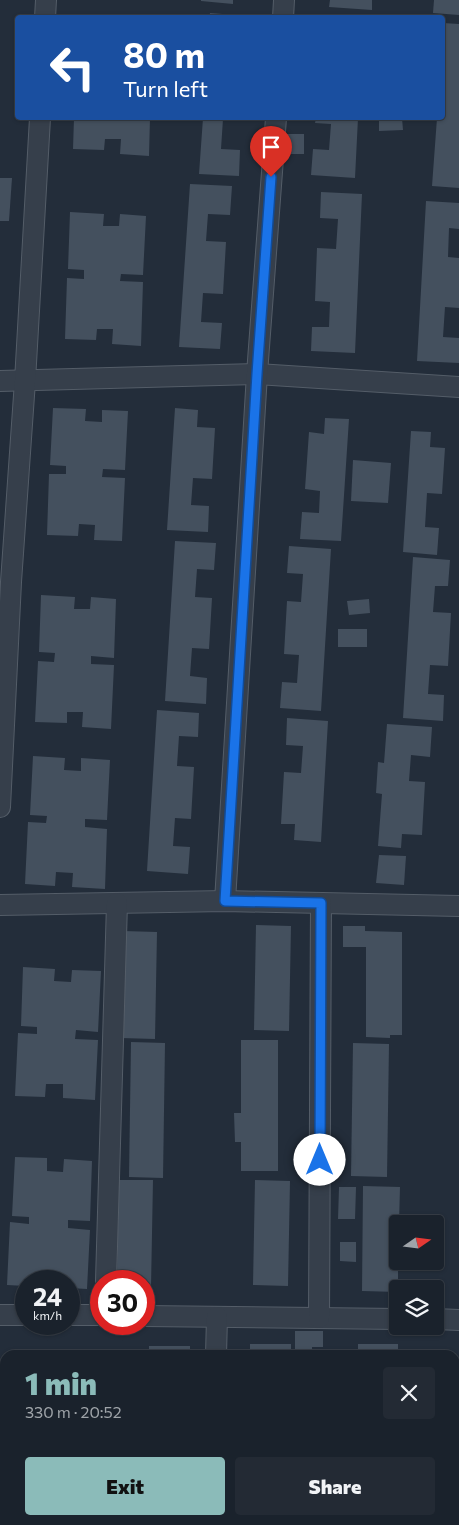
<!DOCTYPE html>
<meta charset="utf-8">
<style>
:root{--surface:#1a222c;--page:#232a34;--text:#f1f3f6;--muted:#9fa4a9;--line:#383f48;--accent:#8bbbb9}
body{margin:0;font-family:Commissioner,sans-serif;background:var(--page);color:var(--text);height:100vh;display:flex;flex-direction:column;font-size:19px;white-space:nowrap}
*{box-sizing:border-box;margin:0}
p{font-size:16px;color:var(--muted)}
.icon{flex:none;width:28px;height:28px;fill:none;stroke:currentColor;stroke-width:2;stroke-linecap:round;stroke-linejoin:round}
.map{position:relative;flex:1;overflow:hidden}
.side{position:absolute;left:0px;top:1350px;width:460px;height:175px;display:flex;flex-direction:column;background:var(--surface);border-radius:15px 15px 0 0;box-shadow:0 1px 4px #0004,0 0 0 1px var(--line)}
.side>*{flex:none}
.top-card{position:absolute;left:15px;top:15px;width:430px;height:105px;border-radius:5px;box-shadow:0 1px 4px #0004,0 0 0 1px var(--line);background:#1a4fa0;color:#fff;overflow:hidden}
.needle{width:32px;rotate:76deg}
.fabs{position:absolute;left:389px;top:1215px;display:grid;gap:10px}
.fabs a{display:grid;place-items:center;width:55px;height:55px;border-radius:5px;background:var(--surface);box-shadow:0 1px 4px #0004,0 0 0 1px var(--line);font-size:25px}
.speed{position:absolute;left:15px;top:1270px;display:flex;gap:10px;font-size:25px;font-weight:700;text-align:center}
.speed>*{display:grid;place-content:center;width:65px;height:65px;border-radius:50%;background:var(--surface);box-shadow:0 1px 4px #0004,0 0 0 1px var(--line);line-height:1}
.speed small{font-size:12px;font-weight:400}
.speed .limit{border:8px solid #d22;background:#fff;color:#111}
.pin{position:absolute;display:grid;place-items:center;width:42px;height:42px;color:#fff;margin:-51px -21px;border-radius:50% 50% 50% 0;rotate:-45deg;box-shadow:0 0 5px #0007}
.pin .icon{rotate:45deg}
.me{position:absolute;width:55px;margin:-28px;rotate:0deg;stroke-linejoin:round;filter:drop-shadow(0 0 4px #0008)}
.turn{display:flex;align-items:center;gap:18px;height:105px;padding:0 25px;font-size:22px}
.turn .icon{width:65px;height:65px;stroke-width:2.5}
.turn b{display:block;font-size:35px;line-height:42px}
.round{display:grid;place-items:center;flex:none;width:52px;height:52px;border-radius:5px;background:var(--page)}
.headline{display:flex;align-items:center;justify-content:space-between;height:85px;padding:0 25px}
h1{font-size:30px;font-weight:800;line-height:38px;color:var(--accent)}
.cta{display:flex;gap:10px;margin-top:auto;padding:10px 25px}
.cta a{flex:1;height:58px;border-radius:5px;background:var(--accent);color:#111;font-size:20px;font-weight:800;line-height:58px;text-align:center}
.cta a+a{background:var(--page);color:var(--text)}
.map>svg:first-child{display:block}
.building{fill:#44505e}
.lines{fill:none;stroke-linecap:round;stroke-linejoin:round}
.street-casing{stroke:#545d68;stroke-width:22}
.street{stroke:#363f4b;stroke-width:20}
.route-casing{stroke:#114b97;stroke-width:12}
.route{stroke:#1a73e8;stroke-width:9}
</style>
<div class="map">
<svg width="459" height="1525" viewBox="0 0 459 1525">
<rect width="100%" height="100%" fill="#232d3a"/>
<!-- building -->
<g class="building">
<path d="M201,0H233V4L201,1Z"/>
<path d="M330,0H372V10L329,7Z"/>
<path d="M434,0H459V15L433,13Z"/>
<path d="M210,13L248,16V18H209Z"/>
<path d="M443,23L459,24V188L432,186L437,118H442Z"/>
<path d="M74,118H150L149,156L120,154L121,139H105L104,150L73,149Z"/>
<path d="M203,118H243V121L223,119L221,149L240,150L239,176L199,174Z"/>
<path d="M316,118H358L355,178L311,175L313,149L329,150L331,124L315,123Z"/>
<path d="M379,118H402L403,130L379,131Z"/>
<rect x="287" y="134" width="17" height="20"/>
<path d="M0,178H12L9,221H0Z"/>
<path d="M190,184L232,186L230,215L208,214L206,241L226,242L223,294L203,293L201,322L222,323L220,349L179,347Z"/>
<path d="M321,192L362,194L355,353L311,351L312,327H329L330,302L315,301L317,248L336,249L338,219L320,218Z"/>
<path d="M426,201L459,203V229L449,228L448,257L459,258V308L445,307L443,337L459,338V363L417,361Z"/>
<path d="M70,212L104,214L103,226H119L120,214L146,216L143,275L121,274L120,281L143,282L141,346L112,344L113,329H97L96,340L65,339L67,278L84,279V270L68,269Z"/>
<path d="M53,408L86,409L85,421L102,422V410L128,411L125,470L103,469L102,477L125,478L122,541L94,540L95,525L79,524L78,536L47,535L49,474H66V466L50,465Z"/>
<path d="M175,408L198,410L197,427L215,428L212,479L193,478L191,505L209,506L208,532L167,530Z"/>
<path d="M325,418L349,419L341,541L300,539L302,512L319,513L320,491L305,489L309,432L324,434Z"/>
<path d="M411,431L431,432L430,447L445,448L442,494L427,493L425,527L439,528L437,555L403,552Z"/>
<path d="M353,460L391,463L388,503L351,501Z"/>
<path d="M175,541L216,543L214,570L197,569L195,597L212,598L209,649L192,648L190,676L207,678L206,704L165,701Z"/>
<path d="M289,546L331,549L321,711L280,708L282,682L297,683L299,655L284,654L287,601L301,602L303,574L287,573Z"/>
<path d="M413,557L450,560L448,586H435L433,612L451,613L448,666L430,665L428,694L444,695L443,721L403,718Z"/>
<path d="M41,595L75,597L74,609H90L91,597L116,599L114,658L91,656V664L114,665L111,729L82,727L83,712H67V723L35,722L38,661L54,662L55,653L39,652Z"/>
<path d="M369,599L370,613L349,615L347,601Z"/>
<rect x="338" y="629" width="29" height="18"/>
<path d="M157,710L199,713L198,737L179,736L177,766L194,767L191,819L175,818L173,846L190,847L188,874L147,871Z"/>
<path d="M287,718L328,721L321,842L294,840L295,824H281L284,772L301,773L303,746L286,745Z"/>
<path d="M387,724L432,727L430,757L411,755L409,781L425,782L422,835L402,834L401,848L378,846L382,794L376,793L378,762L384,763Z"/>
<path d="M33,756L65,758L64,770L81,771V758L110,760L107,820L85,819V827L107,829L105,889L72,887L73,873L56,872L55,886L25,884L28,822L46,823L47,816L30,815Z"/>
<path d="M379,855L406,856L404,885L376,883Z"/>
<path d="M256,925L291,926L289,1031L254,1030Z"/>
<path d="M343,926H365V931L402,932V1035H390V1038L366,1037V947H343Z"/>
<path d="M123,931L157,932L155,1039L121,1038Z"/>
<path d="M23,967L55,969L54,981L71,982L72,970L101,971L98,1032L76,1030L75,1039L98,1040L95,1100L63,1098V1084H46L45,1097L15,1096L18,1033L37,1034V1027L21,1026Z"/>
<path d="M241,1040H278V1171H241V1142H235L234,1113H241Z"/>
<path d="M131,1042L165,1043L163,1178L129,1177Z"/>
<path d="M353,1043L389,1044L387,1177L351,1176Z"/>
<path d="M15,1157L47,1158V1171L63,1172L64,1159L92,1161L90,1221L68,1220V1228L90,1230L87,1289L69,1288V1281H55L56,1274L38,1273V1281H26V1286L7,1285L10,1222L29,1224V1217L12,1216Z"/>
<path d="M119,1180H153L151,1288L144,1287V1281H117Z"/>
<path d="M255,1180L290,1181L288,1286L253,1285Z"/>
<path d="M363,1186L400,1187L399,1224H398V1292L362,1291Z"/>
<path d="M339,1187H356L355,1219H338Z"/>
<path d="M340,1242H356V1262L340,1261Z"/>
<path d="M295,1331H323V1347H312V1355H295Z"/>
<rect x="250" y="1344" width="41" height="11"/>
<rect x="358" y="1344" width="40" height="11"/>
<rect x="149" y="1346" width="41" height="9"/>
<path d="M14,1350L47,1351V1355H14Z"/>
<path d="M63,1352L92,1353V1355H63Z"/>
<rect x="142" y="1520" width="42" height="5"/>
<rect x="255" y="1520" width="41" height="5"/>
<rect x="355" y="1520" width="40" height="5"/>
</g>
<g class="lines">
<defs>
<g id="street">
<path d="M45,18L46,0"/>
<path d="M283,18L284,0"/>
<path d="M0,381L257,374L459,387"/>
<path d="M0,807L11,582L25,381L40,118"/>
<path d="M225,901L257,374L276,118"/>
<path d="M0,905L225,901L459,906"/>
<path d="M106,1281L117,903"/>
<path d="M0,1315H26"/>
<path d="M69,1315H101"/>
<path d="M144,1316L398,1319"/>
<path d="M319,1318L321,903"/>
<path d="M435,1319L459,1320"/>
<path d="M216,1355L217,1317"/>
<path d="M216,1525V1520"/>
</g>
</defs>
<!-- street casing -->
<use href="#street" class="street-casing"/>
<!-- street -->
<use href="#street" class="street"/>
</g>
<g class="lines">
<defs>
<path id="route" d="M271,177L257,374L225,901L321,903L320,1160"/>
</defs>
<!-- route casing -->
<use href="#route" class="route-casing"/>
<!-- route -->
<use href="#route" class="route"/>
</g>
</svg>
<div class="fabs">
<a><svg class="needle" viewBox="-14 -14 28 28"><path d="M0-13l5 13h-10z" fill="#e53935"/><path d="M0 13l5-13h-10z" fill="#9fa4a9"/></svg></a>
<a><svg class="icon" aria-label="layers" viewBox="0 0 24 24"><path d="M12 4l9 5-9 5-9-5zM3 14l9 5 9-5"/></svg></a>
</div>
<div class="speed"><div>24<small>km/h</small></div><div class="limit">30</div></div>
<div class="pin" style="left:271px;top:177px;background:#d93025"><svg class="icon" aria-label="arrive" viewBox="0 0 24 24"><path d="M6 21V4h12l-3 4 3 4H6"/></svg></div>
<svg class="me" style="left:320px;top:1160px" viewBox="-20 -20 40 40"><circle r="19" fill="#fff"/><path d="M0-13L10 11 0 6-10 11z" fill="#1a73e8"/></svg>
<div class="top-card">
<div class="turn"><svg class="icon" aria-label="left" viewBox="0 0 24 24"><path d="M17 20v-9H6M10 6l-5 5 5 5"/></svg><div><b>80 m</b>Turn left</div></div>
</div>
<section class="side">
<div class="headline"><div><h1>1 min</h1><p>330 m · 20:52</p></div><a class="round"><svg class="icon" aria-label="close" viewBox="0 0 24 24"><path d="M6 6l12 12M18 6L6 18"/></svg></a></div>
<div class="cta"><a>Exit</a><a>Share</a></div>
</section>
</div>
